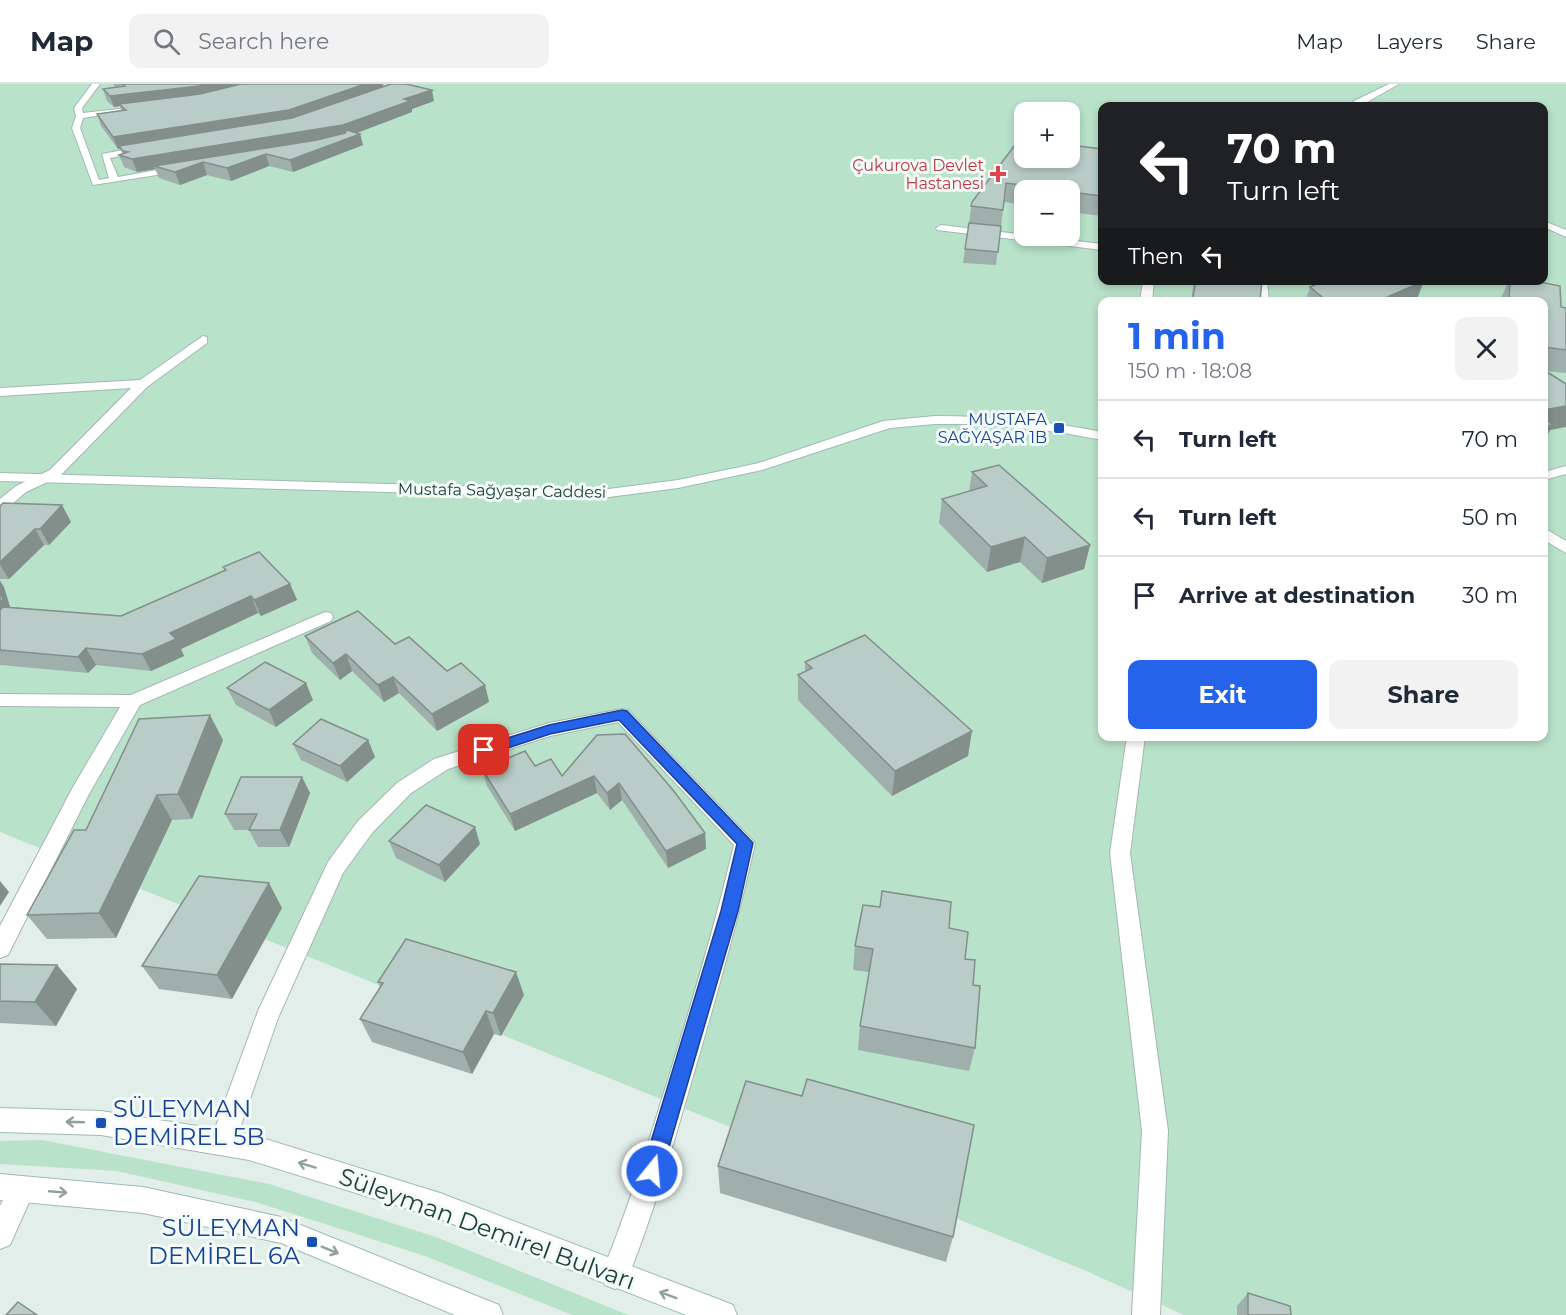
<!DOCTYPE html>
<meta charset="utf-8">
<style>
:root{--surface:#fff;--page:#f2f2f3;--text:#1f2937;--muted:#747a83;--line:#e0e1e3;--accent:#2563eb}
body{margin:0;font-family:Montserrat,sans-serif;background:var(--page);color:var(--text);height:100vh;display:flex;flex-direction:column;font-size:22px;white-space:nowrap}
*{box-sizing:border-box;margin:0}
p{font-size:20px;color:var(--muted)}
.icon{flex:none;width:33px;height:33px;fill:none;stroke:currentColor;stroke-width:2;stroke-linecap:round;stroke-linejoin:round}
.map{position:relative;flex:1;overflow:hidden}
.details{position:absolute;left:1098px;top:213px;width:450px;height:444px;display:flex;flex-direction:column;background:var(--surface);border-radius:12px;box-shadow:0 3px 9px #0003}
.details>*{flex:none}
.top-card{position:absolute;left:1098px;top:18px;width:450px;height:183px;border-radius:12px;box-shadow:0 3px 9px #0003;background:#202124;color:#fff;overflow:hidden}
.controls{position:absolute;left:1014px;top:18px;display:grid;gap:12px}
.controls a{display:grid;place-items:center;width:66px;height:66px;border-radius:12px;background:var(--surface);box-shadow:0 3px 9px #0003;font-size:30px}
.pin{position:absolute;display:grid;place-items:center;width:51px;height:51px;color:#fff;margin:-26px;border-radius:12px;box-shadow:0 3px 9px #0006}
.me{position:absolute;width:66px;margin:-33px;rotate:17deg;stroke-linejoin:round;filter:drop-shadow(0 0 4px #0008)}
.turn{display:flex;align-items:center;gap:21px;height:126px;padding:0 30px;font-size:27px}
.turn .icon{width:78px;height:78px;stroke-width:2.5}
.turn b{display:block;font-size:42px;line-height:51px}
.then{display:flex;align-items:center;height:57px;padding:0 30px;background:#0003;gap:12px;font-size:22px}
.round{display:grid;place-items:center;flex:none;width:63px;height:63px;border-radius:12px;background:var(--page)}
.headline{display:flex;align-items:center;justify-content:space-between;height:102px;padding:0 30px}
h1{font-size:36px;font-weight:700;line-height:45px;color:var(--accent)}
.action{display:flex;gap:12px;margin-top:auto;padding:12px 30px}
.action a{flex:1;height:69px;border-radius:12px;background:var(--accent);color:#fff;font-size:24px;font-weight:700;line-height:69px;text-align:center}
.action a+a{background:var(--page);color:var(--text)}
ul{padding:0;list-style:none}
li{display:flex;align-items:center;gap:18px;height:78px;padding:0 30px;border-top:2px solid var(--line)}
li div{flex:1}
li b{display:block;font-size:22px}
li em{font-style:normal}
header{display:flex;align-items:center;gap:36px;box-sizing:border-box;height:84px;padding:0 30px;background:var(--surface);border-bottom:2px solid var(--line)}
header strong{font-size:28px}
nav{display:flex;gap:33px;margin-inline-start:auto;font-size:21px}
.search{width:420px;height:54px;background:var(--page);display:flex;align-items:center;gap:15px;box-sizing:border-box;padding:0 21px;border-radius:12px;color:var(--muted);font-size:22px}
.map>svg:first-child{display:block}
.green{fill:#b8e2c9;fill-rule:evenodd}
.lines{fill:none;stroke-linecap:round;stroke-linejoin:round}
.street-casing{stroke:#a4b7b3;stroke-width:2}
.secondary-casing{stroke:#9fbbb5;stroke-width:2}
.street{fill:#fff;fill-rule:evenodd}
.secondary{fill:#fff;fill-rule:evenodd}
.wall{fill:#9fafab}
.shaded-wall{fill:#828f8b}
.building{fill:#b9ccc7;stroke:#828f8b;stroke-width:1.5}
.oneway{stroke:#8fa09e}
.route{fill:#2563eb;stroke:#184099;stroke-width:1.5}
.health-dot{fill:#e0444e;stroke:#f3faf7;stroke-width:2}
.transit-dot{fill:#1a4fb4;stroke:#f3faf7;stroke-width:2}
.labels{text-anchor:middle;stroke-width:6;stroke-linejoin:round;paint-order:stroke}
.far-health-label{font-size:16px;fill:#be3a42;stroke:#f3faf7;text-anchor:end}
.far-transit-label{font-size:16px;fill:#164399;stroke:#f3faf7;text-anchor:end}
.far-street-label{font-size:16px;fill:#1f413d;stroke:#f3faf7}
.near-transit-label{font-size:24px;fill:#164399;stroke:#f3faf7;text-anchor:start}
.near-street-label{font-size:24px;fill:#1f413d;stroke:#f3faf7}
</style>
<header>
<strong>Map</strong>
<div class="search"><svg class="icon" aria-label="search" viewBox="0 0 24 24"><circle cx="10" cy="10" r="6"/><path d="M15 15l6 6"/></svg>Search here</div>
<nav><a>Map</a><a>Layers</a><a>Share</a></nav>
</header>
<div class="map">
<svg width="1566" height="1231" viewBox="0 0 1566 1231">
<rect width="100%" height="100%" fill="#e2eeea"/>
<!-- green -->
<g class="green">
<path d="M0,0H1566V1231H1184L1084,1186L0,748ZM1102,22H1544V196H1102ZM1024,28H1070V74H1024ZM1024,106H1070V152H1024ZM1102,218H1544V652H1102Z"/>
<path d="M42,1056L269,1100L436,1153L628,1231H572L425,1172L259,1119L117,1087L0,1080V1057Z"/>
</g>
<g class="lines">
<defs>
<g id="street">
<path d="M92,0H100L82,24L83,29L136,23L140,25L83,34L80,44L99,96L109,94L102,70L145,62L149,65L148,67L110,74L118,93L179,82L182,83V87L93,101L72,44L76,32L74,24Z"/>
<path d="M941,141L1102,160V166L937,146L936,144Z"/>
<path d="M1143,196H1154L1152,218H1140Z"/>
<path d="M1257,196H1267L1269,218H1257Z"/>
<path d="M203,252L207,253V259L147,303L60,392L26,408L5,426L0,427V415L16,402L50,386L131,304L0,312V304L140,296Z"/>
<path d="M325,528L331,529L333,533L331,537L140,621L89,710L8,871L0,874V842L73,703L120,623L0,622V610L131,611Z"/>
<path d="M622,625L628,626L755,759C737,842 713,924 689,1006C670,1072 651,1137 625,1201L615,1205L605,1201L601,1191C627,1129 646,1066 666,1002C691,922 715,842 734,761L618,638L550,652L448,685L411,709L372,749L343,789L278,934L232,1067L223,1071L214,1067L210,1058L258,927L328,778L358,737L397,699L434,675L549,639Z"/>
<path d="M1127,652H1145L1130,769L1168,1047L1160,1231H1132L1142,1047L1110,769Z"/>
<path d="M22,1092L31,1096L35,1105L10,1161L0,1165V1122L13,1096Z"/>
</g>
<g id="secondary">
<path d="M1389,0H1399L1360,22H1352L1354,17Z"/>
<path d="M1544,137L1566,146V153L1544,143Z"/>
<path d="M935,332C992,332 1047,337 1102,348V356L1059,348L980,340H935L890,344L762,386L678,404L601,414L0,397V389L601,406L678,396L759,379L883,337Z"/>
<path d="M1566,382V390L1544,396V388Z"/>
<path d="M1544,444L1566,457V469L1544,456Z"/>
<path d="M0,1024L101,1027L249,1050L440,1109L723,1217L733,1221L737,1231H686L440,1135L249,1076L101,1051L0,1048Z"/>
<path d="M0,1090L143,1103L281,1133L499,1221L503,1231H455L281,1159L143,1129L0,1116Z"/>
</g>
</defs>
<!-- street casing -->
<use href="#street" class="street-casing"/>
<!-- secondary casing -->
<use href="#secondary" class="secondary-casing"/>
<!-- street -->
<use href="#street" class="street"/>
<!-- secondary -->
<use href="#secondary" class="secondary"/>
</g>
<!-- wall -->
<g class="wall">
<path d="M113,0H383V3L434,17L412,25V28L357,49L360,50L363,61L293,88L269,82L231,97L207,91L180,101L159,94L155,85L137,88L124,83L119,71L123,70L120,65H118L101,42L97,30L121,26L120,22L114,23L107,17L103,5L115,3Z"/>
<path d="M1018,57L1102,65V132L1070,128V106H1024V121L1004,118L996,181L963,179L972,118Z"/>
<path d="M1194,196H1262L1260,218H1191Z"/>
<path d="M1509,196H1530L1561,223L1566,224V289L1545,287L1550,346L1544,358V218H1500L1501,214Z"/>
<path d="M1310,203L1417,215L1410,218H1305Z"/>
<path d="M972,388L1090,461L1084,485L1042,499L1020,478L987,488L939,439L942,415L969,408Z"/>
<path d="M0,422L71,438L49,461H44L9,495H0Z"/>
<path d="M223,483L290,500L297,516L261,532L258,529L181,565L184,572L151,587L96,581L88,589L0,581V497L4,503L10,523L121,532L225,487Z"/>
<path d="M305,552L395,560L447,587L485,601L489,618L437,647L399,609L384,618L352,587L340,596L312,569Z"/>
<path d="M805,578L968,672L892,712L798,616V591L805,588Z"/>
<path d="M227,604L313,616L276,643L236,621Z"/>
<path d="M597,651L705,749L706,765L668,784L622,716L610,726L597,709L515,747L487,702L482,685L535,682L562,692Z"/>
<path d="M223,656L192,735L172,736L116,854L47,855L27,831L86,746Z"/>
<path d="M368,656L375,673L347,698L301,676L293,660Z"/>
<path d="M302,693L310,709L289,763H258L249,746H234L225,730Z"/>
<path d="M389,757L480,760L445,798L396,774Z"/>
<path d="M282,824L232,915L159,905L142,882Z"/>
<path d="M949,844L965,875L973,901L975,964L969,987L858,966L860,942L869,888L853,886L855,862Z"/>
<path d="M0,880L57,881L77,905L56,942L0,939Z"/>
<path d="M378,898L524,911L501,952L494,950L472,990L372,958L360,935L380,904Z"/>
<path d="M802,1012L953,1153L946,1178L720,1109L718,1082Z"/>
<path d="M1248,1209L1291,1231H1237V1222Z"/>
</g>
<!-- shaded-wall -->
<g class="shaded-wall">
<path d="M206,0H256L203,13L119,20L120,22L114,23L110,12Z"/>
<path d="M365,0H383L384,5L292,38L119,62L120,65H118L113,53Z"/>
<path d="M432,6L434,17L412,25V28L346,53L154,82L155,85L137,88L132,75L404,15Z"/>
<path d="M360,50L363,61L293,88L290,76Z"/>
<path d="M266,70L269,82L231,97L227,84Z"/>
<path d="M203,78L207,91L180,101L175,88Z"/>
<path d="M1424,197L1417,215L1410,218H1376Z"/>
<path d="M1566,322V343L1550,346L1544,358V326Z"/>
<path d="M62,421L71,438L49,461L40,445Z"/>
<path d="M35,445L44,461L9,495L0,481V478Z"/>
<path d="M1025,453L1020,478L987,488L991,463Z"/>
<path d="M1090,461L1084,485L1042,499L1047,474Z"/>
<path d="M0,497L4,503L13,533L0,537Z"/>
<path d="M290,500L297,516L261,532L254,516Z"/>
<path d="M251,512L258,529L181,565L184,572L151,587L142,570L170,549Z"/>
<path d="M86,564L96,581L88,589L78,573Z"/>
<path d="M346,570L352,587L340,596L333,579Z"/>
<path d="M393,593L399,609L384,618L378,601Z"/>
<path d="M306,599L313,616L276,643L269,626Z"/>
<path d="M485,601L489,618L437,647L432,630Z"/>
<path d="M210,631L223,656L192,735L178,710Z"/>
<path d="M972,647L968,672L892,712L895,687Z"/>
<path d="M368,656L375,673L347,698L340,682Z"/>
<path d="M594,692L597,709L515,747L510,730Z"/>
<path d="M302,693L310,709L289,763L280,746Z"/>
<path d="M619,699L622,716L610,726L607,709Z"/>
<path d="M157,711L172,736L116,854L99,829Z"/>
<path d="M475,743L480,760L445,798L439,781Z"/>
<path d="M705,749L706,765L668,784L666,767Z"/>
<path d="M0,797L9,808L0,822Z"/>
<path d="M269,799L282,824L232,915L217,891Z"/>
<path d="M57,881L77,905L56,942L35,918Z"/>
<path d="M516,888L524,911L501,952L493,929Z"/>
<path d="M486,927L494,950L472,990L463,968Z"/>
</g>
<!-- building -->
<g class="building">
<path d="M122,0H206L199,2L110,12L103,5L125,2Z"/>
<path d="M241,0H365L289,26L113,53L97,30L126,26L119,20L200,10Z"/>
<path d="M391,0H406L432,6L404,15L410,17L343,41L132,75L119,71L128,68L123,67L119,62L292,34Z"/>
<path d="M347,46L360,50L290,76L266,70L227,84L203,78L175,88L154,82L317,56L345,49Z"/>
<path d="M1024,55V74H1070V61L1102,65V112L1070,108V106H1060L1006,99L1003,126L971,122L972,118L1018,57Z"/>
<path d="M969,139L1001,142L998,168L965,165Z"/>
<path d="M1196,196H1262L1260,218H1192Z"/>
<path d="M1325,196H1424V197L1376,218H1328L1310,203Z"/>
<path d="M1510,196H1530L1560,202L1561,223L1566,224V266L1544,263V218H1509Z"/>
<path d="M1544,286L1566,300V322L1544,326Z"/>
<path d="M1544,335L1553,341L1544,342Z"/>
<path d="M999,381L1090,461L1047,474L1025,453L991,463L942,415L987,402L972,388Z"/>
<path d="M3,419L62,421L40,445H35L0,478V422Z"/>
<path d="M259,468L290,500L254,516L251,512L170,549L176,555L142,570L86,564L78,573L0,566V526L3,523L121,532L226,486L223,483Z"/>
<path d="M0,507L3,516L0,517Z"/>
<path d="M358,527L395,560L409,553L447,587L461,579L485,601L432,630L393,593L378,601L346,570L333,579L305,552Z"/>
<path d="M865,551L972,647L895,687L798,591L812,584L805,578Z"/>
<path d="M265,578L306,599L269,626L227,604Z"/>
<path d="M210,631L178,710L157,711L99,829L27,831L74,746H86L139,635Z"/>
<path d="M321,635L368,656L340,682L293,660Z"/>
<path d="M625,650L673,706L705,749L666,767L619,699L607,709L594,692L510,730L482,685L525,667L535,682L551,675L562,692L597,651Z"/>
<path d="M241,693H302L280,746H249L257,730H225Z"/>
<path d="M426,721L475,743L439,781L389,757Z"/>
<path d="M199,792L269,799L217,891L142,882Z"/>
<path d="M882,807L951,818L949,844L968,848L965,875L975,876L973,901L980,902L975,964L860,942L873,865L855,862L863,821L880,823Z"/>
<path d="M406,855L516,888L493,929L486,927L463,968L360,935L383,899L378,898Z"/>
<path d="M0,880L57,881L35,918L0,917Z"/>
<path d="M807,995L974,1041L953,1153L718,1082L746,997L802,1012Z"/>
<path d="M1248,1209L1290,1222L1291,1231H1248Z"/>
<path d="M18,1218L37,1231H6Z"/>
</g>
<!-- one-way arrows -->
<defs><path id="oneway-shaft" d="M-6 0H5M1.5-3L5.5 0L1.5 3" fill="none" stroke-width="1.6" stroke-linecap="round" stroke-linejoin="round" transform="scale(1.5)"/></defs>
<g class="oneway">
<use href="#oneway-shaft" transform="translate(75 1038) rotate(-178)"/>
<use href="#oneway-shaft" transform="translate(307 1081) rotate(-163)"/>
<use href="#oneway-shaft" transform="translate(58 1108) rotate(5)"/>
<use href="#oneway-shaft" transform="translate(330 1166) rotate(22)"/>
<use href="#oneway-shaft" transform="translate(668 1211) rotate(-160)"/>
</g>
<!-- route -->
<path class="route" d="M622,626L627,627L753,759L738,827L662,1087L659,1094L652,1097L645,1094L642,1087L721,827L737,760L619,636L550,650L484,672L477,666L479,663L549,641Z"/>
<!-- markers -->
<path class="health-dot" d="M995 81h6v6h6v6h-6v6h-6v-6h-6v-6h6z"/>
<g class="transit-dot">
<rect x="1053" y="338" width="12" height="12" rx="3"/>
<rect x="95" y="1033" width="12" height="12" rx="3"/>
<rect x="306" y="1152" width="12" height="12" rx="3"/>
</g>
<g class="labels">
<!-- far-health labels -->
<g class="far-health-label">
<text x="984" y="87">Çukurova Devlet<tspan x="984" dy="18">Hastanesi</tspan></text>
</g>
<!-- far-transit labels -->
<g class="far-transit-label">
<text x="1047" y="341">MUSTAFA<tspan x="1047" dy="18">SAĞYAŞAR 1B</tspan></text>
</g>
<!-- far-street labels -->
<g class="far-street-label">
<text transform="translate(502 406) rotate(1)" y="6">Mustafa Sağyaşar Caddesi</text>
</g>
<!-- near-transit labels -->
<g class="near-transit-label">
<text x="113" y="1033">SÜLEYMAN<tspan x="113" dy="28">DEMİREL 5B</tspan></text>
<text x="300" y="1152" text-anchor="end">SÜLEYMAN<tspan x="300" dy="28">DEMİREL 6A</tspan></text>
</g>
<!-- near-street labels -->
<g class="near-street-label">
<text transform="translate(487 1145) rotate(20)" y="8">Süleyman Demirel Bulvarı</text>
</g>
</g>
</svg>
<div class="controls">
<a>+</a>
<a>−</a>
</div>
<div class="pin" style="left:484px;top:666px;background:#d93025"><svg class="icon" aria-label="arrive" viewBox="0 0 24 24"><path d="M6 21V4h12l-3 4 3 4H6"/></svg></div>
<svg class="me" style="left:652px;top:1087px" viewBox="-20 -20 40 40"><circle r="17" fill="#2563eb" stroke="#fff" stroke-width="3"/><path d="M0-11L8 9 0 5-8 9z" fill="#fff"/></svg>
<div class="top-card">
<div class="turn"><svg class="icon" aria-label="left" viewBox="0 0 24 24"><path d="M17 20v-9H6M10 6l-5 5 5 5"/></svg><div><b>70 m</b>Turn left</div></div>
<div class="then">Then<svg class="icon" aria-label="left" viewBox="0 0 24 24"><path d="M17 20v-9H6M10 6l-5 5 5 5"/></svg></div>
</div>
<section class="details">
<div class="headline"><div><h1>1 min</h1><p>150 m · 18:08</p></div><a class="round"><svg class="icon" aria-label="close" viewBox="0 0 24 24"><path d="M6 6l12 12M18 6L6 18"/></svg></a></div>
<ul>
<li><svg class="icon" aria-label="left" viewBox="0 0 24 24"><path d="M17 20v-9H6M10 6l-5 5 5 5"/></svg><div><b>Turn left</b></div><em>70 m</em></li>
<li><svg class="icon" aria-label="left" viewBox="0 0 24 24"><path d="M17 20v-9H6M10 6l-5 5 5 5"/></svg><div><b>Turn left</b></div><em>50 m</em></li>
<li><svg class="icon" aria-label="arrive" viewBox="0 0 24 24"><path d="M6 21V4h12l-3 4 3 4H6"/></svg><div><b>Arrive at destination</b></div><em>30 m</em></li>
</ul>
<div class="action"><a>Exit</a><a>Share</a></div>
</section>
</div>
